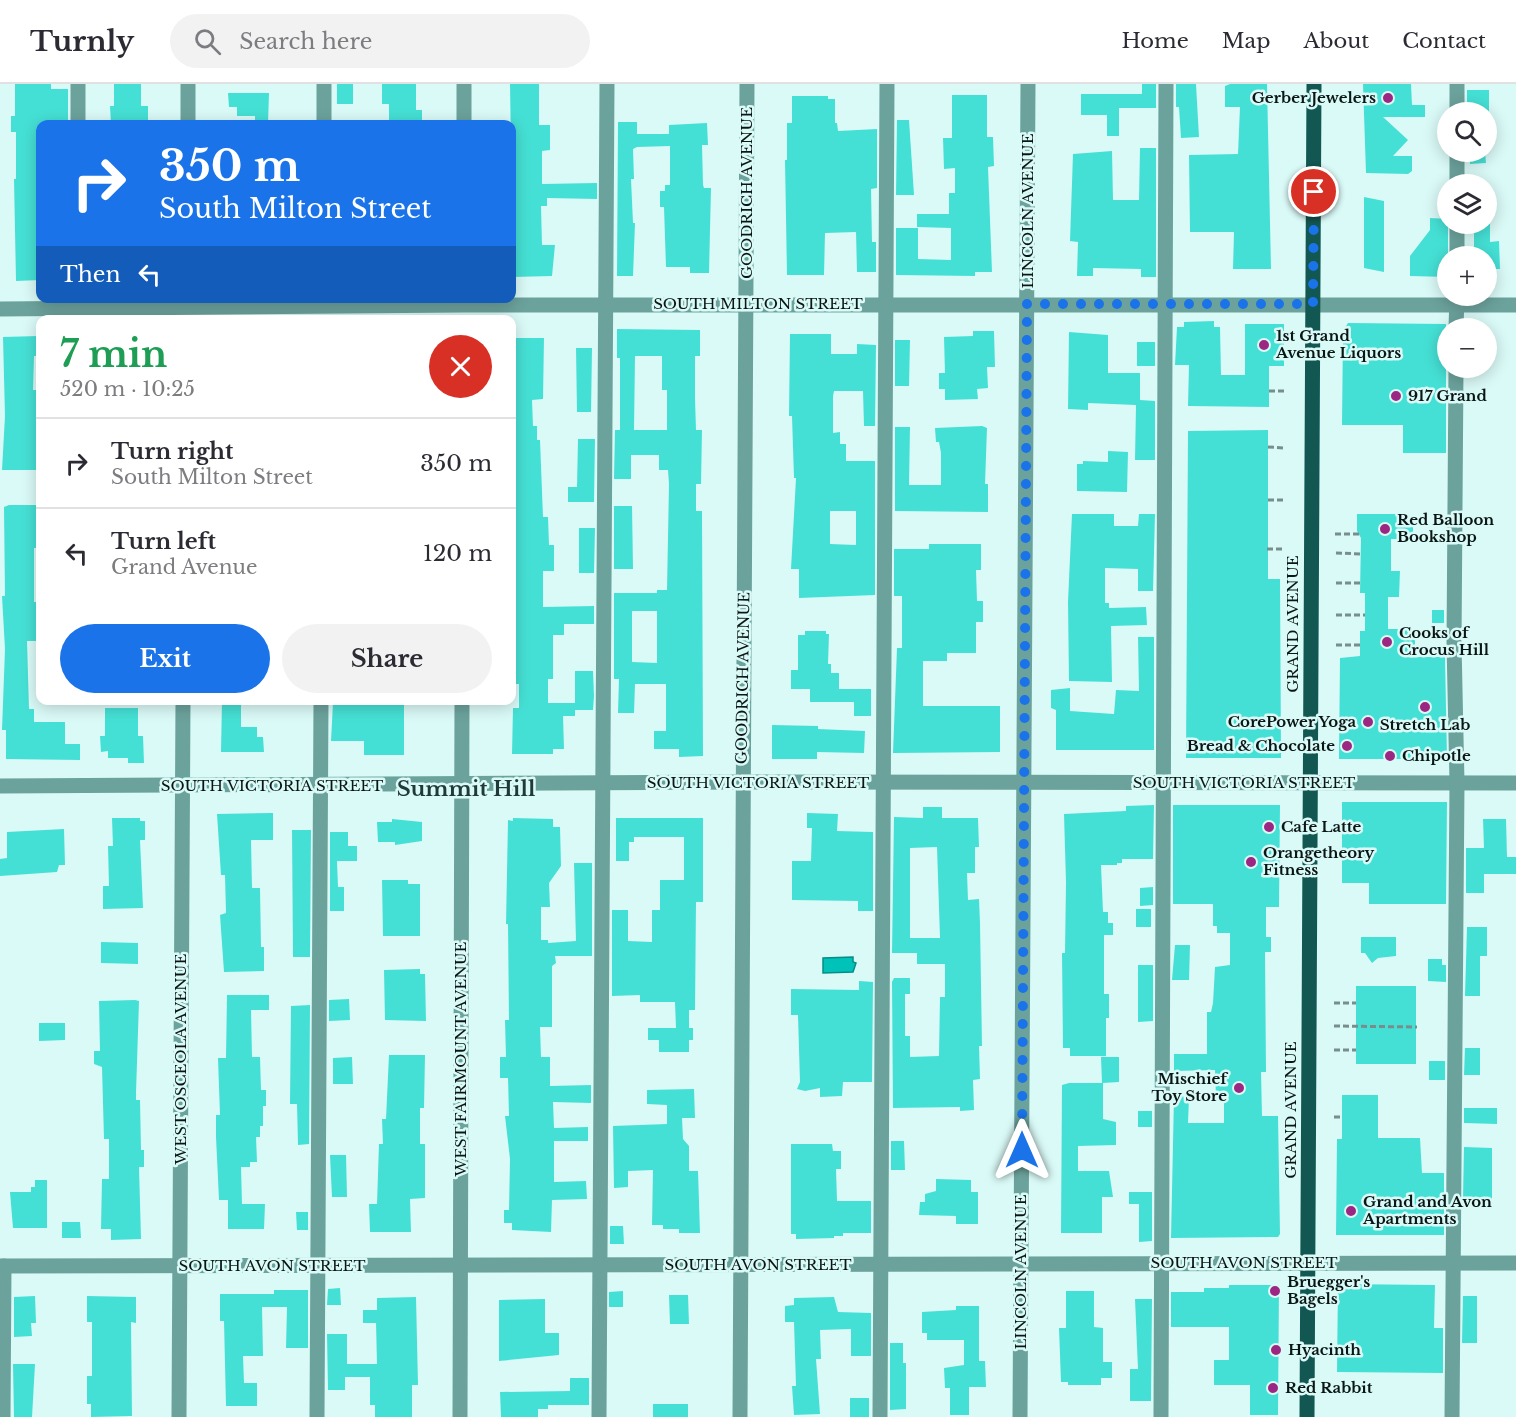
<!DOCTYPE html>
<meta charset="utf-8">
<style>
:root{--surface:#fff;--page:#f2f2f3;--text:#2b2b33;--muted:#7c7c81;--line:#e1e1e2;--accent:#1a73e8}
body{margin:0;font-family:"Libre Baskerville",serif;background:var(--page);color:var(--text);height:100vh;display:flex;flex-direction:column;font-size:22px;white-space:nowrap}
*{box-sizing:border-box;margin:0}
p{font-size:20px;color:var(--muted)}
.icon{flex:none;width:33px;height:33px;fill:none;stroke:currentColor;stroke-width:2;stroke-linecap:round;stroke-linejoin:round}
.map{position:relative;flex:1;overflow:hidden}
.drawer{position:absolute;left:36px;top:231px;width:480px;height:390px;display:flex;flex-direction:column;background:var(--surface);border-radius:12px;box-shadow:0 3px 15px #0003}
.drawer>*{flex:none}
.guide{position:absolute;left:36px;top:36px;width:480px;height:183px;border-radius:12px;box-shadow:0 3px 15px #0003;background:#1a73e8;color:#fff;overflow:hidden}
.buttons{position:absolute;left:1437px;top:18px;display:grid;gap:12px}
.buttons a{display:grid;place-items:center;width:60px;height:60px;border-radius:50%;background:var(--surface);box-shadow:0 3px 15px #0003;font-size:30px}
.pin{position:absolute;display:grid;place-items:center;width:51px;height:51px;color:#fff;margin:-26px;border:3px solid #fff;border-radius:50%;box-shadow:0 2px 6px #0007}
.me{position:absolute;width:66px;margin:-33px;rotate:0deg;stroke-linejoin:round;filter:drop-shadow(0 0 4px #0008)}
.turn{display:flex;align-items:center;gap:21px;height:126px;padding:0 24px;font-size:27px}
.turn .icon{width:78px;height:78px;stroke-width:2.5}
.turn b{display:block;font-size:42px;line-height:51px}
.then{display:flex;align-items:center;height:57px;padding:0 24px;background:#0003;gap:12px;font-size:22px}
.round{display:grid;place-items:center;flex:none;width:63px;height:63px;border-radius:32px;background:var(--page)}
.summary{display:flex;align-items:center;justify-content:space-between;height:102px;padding:0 24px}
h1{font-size:36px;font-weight:700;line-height:45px;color:#1e9e55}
.primary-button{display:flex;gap:12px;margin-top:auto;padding:12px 24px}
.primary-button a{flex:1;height:69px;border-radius:36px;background:var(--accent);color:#fff;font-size:24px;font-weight:700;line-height:69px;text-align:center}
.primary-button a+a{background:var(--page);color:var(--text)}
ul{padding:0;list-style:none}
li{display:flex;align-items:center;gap:18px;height:90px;padding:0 24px;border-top:2px solid var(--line)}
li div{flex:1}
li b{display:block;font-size:22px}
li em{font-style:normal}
header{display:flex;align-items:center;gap:36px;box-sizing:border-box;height:84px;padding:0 30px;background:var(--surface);border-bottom:2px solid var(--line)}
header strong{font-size:28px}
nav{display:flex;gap:33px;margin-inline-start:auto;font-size:21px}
.search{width:420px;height:54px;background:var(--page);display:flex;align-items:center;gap:15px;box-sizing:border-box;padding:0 21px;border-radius:33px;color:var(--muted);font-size:22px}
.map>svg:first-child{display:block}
.water{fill:#00c2b8;stroke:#038e87;stroke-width:1.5}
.building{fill:#45e0d5;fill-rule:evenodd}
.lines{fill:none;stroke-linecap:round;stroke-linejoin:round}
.path{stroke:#778e8c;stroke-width:3;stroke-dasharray:6 3;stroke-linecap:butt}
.minor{stroke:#6ca29c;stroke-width:15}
.major{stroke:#135752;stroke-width:15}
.route{stroke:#1a73e8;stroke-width:10;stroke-dasharray:0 18}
.poi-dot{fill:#9c2783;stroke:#dafaf7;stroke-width:2}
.labels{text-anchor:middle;stroke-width:5;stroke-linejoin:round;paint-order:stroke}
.poi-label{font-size:15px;font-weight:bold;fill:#0a1615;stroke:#dafaf7;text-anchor:start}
.street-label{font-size:15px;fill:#0a1615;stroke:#dafaf7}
.district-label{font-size:21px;font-weight:bold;fill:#1f3a38;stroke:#dafaf7}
</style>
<header>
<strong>Turnly</strong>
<div class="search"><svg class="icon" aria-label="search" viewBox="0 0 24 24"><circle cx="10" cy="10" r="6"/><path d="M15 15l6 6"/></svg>Search here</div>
<nav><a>Home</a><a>Map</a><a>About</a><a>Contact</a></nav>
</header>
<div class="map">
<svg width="1516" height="1333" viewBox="0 0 1516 1333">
<rect width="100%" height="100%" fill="#dafaf7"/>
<!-- water -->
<path class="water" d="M853,873V878L856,879L853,888L823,889V874Z"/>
<!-- building -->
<g class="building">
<path d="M15,0H51V5H68V36H56V40H40V196L16,197L14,95H16V48H11V32H15Z"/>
<path d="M114,0H141V22H148V40H111L110,22H114Z"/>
<rect x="337" y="0" width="16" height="20"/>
<path d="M382,0H416V26H422V40H389V20H382Z"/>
<path d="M510,0H539V41H550V66L542,67V100L597,99V115L547,114V122H541L542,161H555L552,192L513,193L514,123H512Z"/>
<path d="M1142,0H1156V24H1119V52H1107V31H1081V10H1142Z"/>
<path d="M1176,0H1196L1199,53L1181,54L1179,23H1176Z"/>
<path d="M1230,0H1267L1271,185H1233L1234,148H1190L1189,71L1238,70L1240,23H1225V2Z"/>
<path d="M1363,0H1411L1412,21H1425V33H1383L1408,56L1393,72H1412V87L1408,90L1366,89Z"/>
<rect x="1467" y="6" width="22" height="22"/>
<path d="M228,9H269L268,40H255V32H237V23H229Z"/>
<path d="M952,11H987V53H993L994,82L988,83L992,188H975V192L896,191V144H918V175L951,176V144L917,143V130H949V109H955V84L944,85L943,54H952Z"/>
<path d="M792,12H828V15H835V39H837L838,47L877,45V104L871,105L872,158H876V188H857L856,148L825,149L824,191H787L785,76H787V39H792Z"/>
<path d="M897,36H909L914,111H896Z"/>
<path d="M618,38H637V50H669V41L707,39L708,61H702L703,101L704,104H711L709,189H690V183H666L664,123H660V107H665V101H670V62L637,63L633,65L634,95H631L633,139H635L633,192H617Z"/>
<path d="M1140,64H1156V193H1141V185L1093,184V192H1077L1078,158L1070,157L1073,70L1112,67L1113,116H1139Z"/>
<path d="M1470,68H1485L1486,79L1470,80Z"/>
<path d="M1364,113L1384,117V188L1364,184Z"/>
<path d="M1430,134L1448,135V193L1410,192V172L1430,146Z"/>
<path d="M1474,140H1490V158L1499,157L1500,185H1486V172H1477V167H1474Z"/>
<path d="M1214,237V243H1220L1221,291H1245V240H1284V282H1269V323L1188,322L1189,281H1175L1177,243H1184V238Z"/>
<path d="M1348,239L1446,240V369H1403V341H1342L1343,247Z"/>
<path d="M617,245L700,246V272H695V315L696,346H702L701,400H696V427H702L703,672L679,673V665H654V647H666V600H635L634,629H618L619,595H614V509H657V506H667L669,400L668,386H659V371H631V395H614L615,346H620V274H617ZM635,272H662V306H667V346H634ZM632,527H657V579L632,578Z"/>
<path d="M973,247H994L995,283H987L988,304L977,305L978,315L945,316V305H939V289H945L944,253L973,252Z"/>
<path d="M1069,248L1108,251V289H1140V316L1155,317V376H1135L1136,321L1088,319V326L1068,325Z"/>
<path d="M790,250H831V270H857V260L876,261L875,342H864L863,307H834L833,312V349L840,348V360H846V377H875V511L799,514V485H791L796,394H794L792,332H789ZM830,427H856V461L830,460Z"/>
<path d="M39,252L40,272H34L33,306H40L39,386H2L5,332L3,253Z"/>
<path d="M515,254H544L543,315L532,316L533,342H537V356H540L543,433H548L549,461H554V487H543V523L594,522V540H564V551H553V595H548V619H575V587H593L594,612L593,626H575V632H563L564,665H553V670H512L513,624H519V600H512V342H515Z"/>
<path d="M895,256H910L909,302H895Z"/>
<rect x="1137" y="258" width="18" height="24"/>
<path d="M576,264H592L591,328H577Z"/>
<path d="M982,342L987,344L985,400H988V428L895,427V343H910L909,401H941V369L939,358H936L935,344Z"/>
<path d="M1268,346V495H1280L1281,674H1186L1188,347Z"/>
<path d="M578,355H595L594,418H568V403H577Z"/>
<path d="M1108,367L1128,368L1127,408L1077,407V380H1083V377L1108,378Z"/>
<path d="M9,421H40V443H36V464H34V518H38L36,557H27L29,625H34V638H65V660H80V676L6,675V646H2L5,565L2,512H5L4,423Z"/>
<path d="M614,422H632L633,485H614Z"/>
<path d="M1072,430H1114V442H1138L1139,430H1155L1153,507H1138V485L1105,484V519H1109V524L1146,523L1147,541L1111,542L1112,598L1069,597L1068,518Z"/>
<path d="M1357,430H1400V442H1413V455H1391V487H1400L1399,513H1388V545H1415V573H1445L1447,675H1339L1340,574L1360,572V547H1365V509H1360L1361,454L1357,447Z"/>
<path d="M579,444H595L594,489H579Z"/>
<path d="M929,460H981V486H976L977,517H983V538H976V569H947V577H923V622H1000V668L893,669L897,564H902V512H894V465H929Z"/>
<rect x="1432" y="526" width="12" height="13"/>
<path d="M805,547H826V550H829L828,580H831V589H839V605H871V632H854V618H810V605H791V586H798V551H805Z"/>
<path d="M1138,553H1154V666H1056V626L1051,624V606L1070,604V627L1114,630L1116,606L1139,607Z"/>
<path d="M222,616H241V643H257V653H263L264,668H221Z"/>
<path d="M360,616H404V671H364V657H331L333,619H360Z"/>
<path d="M105,624H138V652H143L144,679H128V674H108V667L101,668L100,652H105Z"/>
<path d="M772,641L818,642V645L865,647L864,669L817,668V675H772Z"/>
<path d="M1342,718H1447L1446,820H1369V799H1342Z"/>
<path d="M1154,721L1153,775H1122V779H1117V781H1101L1103,828H1108V839H1113V851H1104V910H1109V934H1106V972H1070V964H1063L1062,869H1065L1066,798L1064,730L1126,727V722Z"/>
<path d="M1173,721H1280L1279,823H1266V853H1271V868H1265L1266,988H1261L1262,1032H1278L1280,1150L1278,1153L1171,1154L1174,1012L1189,1013L1188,1039H1224V1011L1216,1012L1215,986L1174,987V970H1207V928H1211L1213,919L1215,883L1230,881V849H1217V842H1213V820H1173Z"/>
<path d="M923,723H942V734H978L979,763H975V789H967L968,816L979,815L980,839L982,962H979L980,995L973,996L974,1026L960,1027V1023L893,1024L892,898L894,894H910V910H905V952H910V973L939,972L940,913H945V880H917V869H892L894,733L923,734ZM937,763L940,854H910V764Z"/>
<path d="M273,729V756H251L252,804H260L261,863H264V887L224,888L220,831L226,829L225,791H221L217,730Z"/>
<path d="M807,729L838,730L837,747L873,748V827H858V817L792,816V777H811L812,744H807Z"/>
<path d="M112,734H140V737H145V756H140L143,824L103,825V802H109L108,762H113Z"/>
<path d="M513,734L553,735V743H560L561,782L549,799L550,823H541V856H548V859L576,857L574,779H592V872H555L556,879L552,882V943H540L541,973H550V1002L591,1001V1019L553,1018L554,1044L588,1043V1057H554V1098L586,1097L587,1115L552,1116L551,1148L512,1146V1139H504V1126H509L510,1075L505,1032H509L508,994H500V973H506L505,936H509L508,840H506L508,736L513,737Z"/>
<path d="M616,734H703V818H696L695,926H689V944H693V956H689V968H659V956H648V944H676L675,918H640V911L612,912V826H628V857L652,858V826H660V796H684V753H634V758H629V777H616Z"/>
<path d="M392,735L422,738V757L395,761V758H378L377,738H392Z"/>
<path d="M1483,735H1506L1507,773H1516V790H1484V809H1466V764H1484Z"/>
<path d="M64,745L65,781H59L57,788L0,792V775L7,774V748Z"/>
<path d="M292,746H311L310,873H293Z"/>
<path d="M330,748H348V762H357V777H337L338,803H344V827H330Z"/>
<path d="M382,796H408V800H420V852H383Z"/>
<path d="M1153,803V821L1140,822V804Z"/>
<rect x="1136" y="825" width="15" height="18"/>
<path d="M1467,843H1487V872H1480V912H1465Z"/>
<path d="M1361,853H1396V872L1378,874L1372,879L1365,869H1361Z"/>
<path d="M101,858L138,859V880L101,879Z"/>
<path d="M1175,861H1190L1189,896H1172Z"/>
<path d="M1428,875H1442V881H1446V898L1428,897Z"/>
<path d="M1138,881H1153V937L1138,938Z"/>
<path d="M420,885V890H425L426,937L385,936L384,886Z"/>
<path d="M859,897L873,898L872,998H843L842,1012L820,1013V1004L805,1007L797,1005L800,998L798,931H791V905L859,906Z"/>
<rect x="1356" y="902" width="60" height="78"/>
<path d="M227,911H269V926H251L252,973H260L261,1006H266V1022H263V1042H260V1053H256L257,1078H250V1083H241L242,1120H265L264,1145H228V1116H219L216,1053V1031H220L218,974H226Z"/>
<path d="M349,915L350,936L329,937V916Z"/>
<path d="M135,916L139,917L136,1009V1016H140L141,1066H144V1083H139L141,1155L111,1156V1145H101L102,1095H109V1055H104L102,983L94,980V967H100L99,917Z"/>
<path d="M310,921L309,1060L298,1061L297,1020H290L291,922Z"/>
<path d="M39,939H65V956L39,957Z"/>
<path d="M1465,964H1480V991H1464Z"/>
<path d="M389,971H425L424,1024H420V1060H425V1114L410,1115L411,1148H370L369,1120H377L379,1060H383L382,1035H386Z"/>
<path d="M352,973L353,1000H333V974Z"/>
<path d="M1101,973H1119V998L1102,999Z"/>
<rect x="1429" y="977" width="16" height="19"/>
<path d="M1069,999H1103V1035L1116,1038V1061L1078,1062V1087H1109L1113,1113H1102V1149H1061L1062,1001Z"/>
<path d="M694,1005L695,1034H682L683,1055L689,1062V1087H698L700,1149H679V1145H663V1141H652L653,1086L628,1087V1103L614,1104L613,1042L667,1040V1021L647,1020V1006Z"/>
<path d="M1342,1011H1378V1054H1420L1422,1089H1444V1151H1336L1337,1055H1342Z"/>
<path d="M1464,1024H1497V1040L1464,1039Z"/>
<rect x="1138" y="1027" width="14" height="16"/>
<path d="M891,1057H904L905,1086H891Z"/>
<path d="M791,1060H832L833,1067H841V1085H836L837,1117H871V1149H843V1152H834V1154L796,1155V1150H791Z"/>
<path d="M1464,1063L1492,1064V1115H1463Z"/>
<path d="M330,1071H346L347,1113H332Z"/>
<path d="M936,1095L971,1096V1108H978V1140H956V1132L919,1131L920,1118H925V1110L936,1107Z"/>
<path d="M35,1096H47V1144H13L10,1108H31V1103H35Z"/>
<path d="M1129,1108H1152V1157L1139,1158V1120H1129Z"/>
<path d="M296,1128H308V1146H297Z"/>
<path d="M62,1138H80L81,1154H62Z"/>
<path d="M610,1142H623L624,1160H610Z"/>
<path d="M1338,1200L1435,1201L1434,1244H1443V1289L1337,1288Z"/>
<path d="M1229,1201H1279L1278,1331H1250V1301H1214V1276H1229V1243H1171V1208H1204V1204H1229Z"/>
<path d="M340,1204L341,1221H327L328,1205Z"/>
<path d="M274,1206H308V1264H286L287,1223H262L263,1272H243L244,1299H257V1322H226L224,1237H220V1210H274Z"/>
<path d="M623,1207V1223H609V1208Z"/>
<path d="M1066,1207H1094V1243L1103,1244V1278H1112V1294H1101V1301H1068V1298H1061L1059,1244H1066Z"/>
<path d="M669,1211H688L689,1240H670Z"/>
<path d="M35,1212L36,1239H31L32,1252L14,1253V1213Z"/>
<path d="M87,1212L136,1213V1239L131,1238L132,1332L91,1333V1320H87V1292H92V1238H87Z"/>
<path d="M1463,1212H1477V1259H1462Z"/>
<path d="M416,1213L418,1301H412V1333H375V1321H370V1293H345V1306H328L327,1250H347V1280H377L376,1239H363V1226H377V1214Z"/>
<path d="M834,1213L838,1228L871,1229V1272H851V1245L820,1246L821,1275H816L820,1330L794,1331L792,1302H796L794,1238H785V1222L794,1221V1214Z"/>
<path d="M545,1215V1249H559V1271L499,1277V1216Z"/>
<path d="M1135,1215H1152L1151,1317H1130V1285H1138Z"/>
<path d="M956,1222H979V1277H985L986,1303H969V1331H950V1304H945L944,1284L964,1281V1256H927V1249H922V1228L956,1226Z"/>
<path d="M890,1259H903V1279H906V1325L890,1326Z"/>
<path d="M13,1280H35L32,1333H14Z"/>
<path d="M570,1294H589V1321H548V1325H538V1333H501L500,1308L570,1307Z"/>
<rect x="850" y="1314" width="19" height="19"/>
<rect x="653" y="1320" width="35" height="13"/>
</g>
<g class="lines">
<!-- path -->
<g class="path">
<path d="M1269,307H1285"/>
<path d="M1268,363L1285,364"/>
<path d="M1268,416H1285"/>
<path d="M1335,450H1359"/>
<path d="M1267,465H1285"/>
<path d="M1336,469L1361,470"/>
<path d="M1336,499H1360"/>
<path d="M1336,531H1365"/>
<path d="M1336,561H1360"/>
<path d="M1334,919H1356"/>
<path d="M1334,942L1417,943"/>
<path d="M1334,966H1356"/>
<path d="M1334,1033H1342"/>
</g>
<!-- minor -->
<g class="minor">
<path d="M1457,0V28"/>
<path d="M78,40V0"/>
<path d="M188,40V0"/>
<path d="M324,40V0"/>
<path d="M464,40V0"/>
<path d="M1457,68V100"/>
<path d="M1457,140V172"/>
<path d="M0,225L463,221H1516"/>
<path d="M1456,244L1457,212"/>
<path d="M0,702L743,698L1516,699"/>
<path d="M0,1182L1516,1179"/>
<path d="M3,1333L4,1182"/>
<path d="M179,1333L183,616"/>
<path d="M317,1333L321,616"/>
<path d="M460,1333L462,616"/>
<path d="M599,1333L607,0"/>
<path d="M740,1333L747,0"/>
<path d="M880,1333L887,0"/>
<path d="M1020,1333L1028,0"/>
<path d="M1161,1333L1166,0"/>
<path d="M1452,1333L1457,699L1454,559L1456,284"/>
</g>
<!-- major -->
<path class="major" d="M1307,1333L1314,0"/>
</g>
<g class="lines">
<!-- route -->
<path class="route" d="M1022,1066L1027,220H1313L1314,108"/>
</g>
<!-- markers -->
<g class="poi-dot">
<circle cx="1388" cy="14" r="6"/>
<circle cx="1264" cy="261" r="6"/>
<circle cx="1396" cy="312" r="6"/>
<circle cx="1385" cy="445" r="6"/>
<circle cx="1387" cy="558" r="6"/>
<circle cx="1425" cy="623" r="6"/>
<circle cx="1368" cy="638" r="6"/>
<circle cx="1347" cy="662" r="6"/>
<circle cx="1390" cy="672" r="6"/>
<circle cx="1269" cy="743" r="6"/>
<circle cx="1251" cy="778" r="6"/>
<circle cx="1239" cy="1004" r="6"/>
<circle cx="1351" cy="1127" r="6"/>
<circle cx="1275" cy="1207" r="6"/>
<circle cx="1276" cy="1266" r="6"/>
<circle cx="1273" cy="1304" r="6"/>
</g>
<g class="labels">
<!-- poi labels -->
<g class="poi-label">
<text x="1376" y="19" text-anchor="end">Gerber Jewelers</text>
<text x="1276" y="257">1st Grand<tspan x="1276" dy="17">Avenue Liquors</tspan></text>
<text x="1408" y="317">917 Grand</text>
<text x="1397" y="441">Red Balloon<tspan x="1397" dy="17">Bookshop</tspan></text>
<text x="1399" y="554">Cooks of<tspan x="1399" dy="17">Crocus Hill</tspan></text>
<text x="1356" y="643" text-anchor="end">CorePower Yoga</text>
<text x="1425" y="646" text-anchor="middle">Stretch Lab</text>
<text x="1335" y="667" text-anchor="end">Bread &amp; Chocolate</text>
<text x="1402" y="677">Chipotle</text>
<text x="1281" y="748">Cafe Latte</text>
<text x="1263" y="774">Orangetheory<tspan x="1263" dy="17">Fitness</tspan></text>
<text x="1227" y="1000" text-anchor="end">Mischief<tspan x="1227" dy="17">Toy Store</tspan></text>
<text x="1363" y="1123">Grand and Avon<tspan x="1363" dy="17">Apartments</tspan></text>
<text x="1287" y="1203">Bruegger's<tspan x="1287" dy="17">Bagels</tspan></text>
<text x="1288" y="1271">Hyacinth</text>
<text x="1285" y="1309">Red Rabbit</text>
</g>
<!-- street labels -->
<g class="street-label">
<text transform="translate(747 109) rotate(-90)" y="5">GOODRICH AVENUE</text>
<text transform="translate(1028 127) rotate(-90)" y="5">LINCOLN AVENUE</text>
<text x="758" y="225">SOUTH MILTON STREET</text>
<text transform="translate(1293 540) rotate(-90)" y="5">GRAND AVENUE</text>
<text transform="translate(743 594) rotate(-89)" y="5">GOODRICH AVENUE</text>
<text x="758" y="704">SOUTH VICTORIA STREET</text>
<text x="1244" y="704">SOUTH VICTORIA STREET</text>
<text x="272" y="707">SOUTH VICTORIA STREET</text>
<text transform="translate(181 975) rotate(-90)" y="5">WEST OSCEOLA AVENUE</text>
<text transform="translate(461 975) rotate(-90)" y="5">WEST FAIRMOUNT AVENUE</text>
<text transform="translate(1291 1026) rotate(-90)" y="5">GRAND AVENUE</text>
<text x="1244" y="1184">SOUTH AVON STREET</text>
<text x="758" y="1186">SOUTH AVON STREET</text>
<text x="272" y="1187">SOUTH AVON STREET</text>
<text transform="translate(1021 1188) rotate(-90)" y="5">LINCOLN AVENUE</text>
</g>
<!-- district labels -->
<g class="district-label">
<text x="466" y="712">Summit Hill</text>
</g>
</g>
</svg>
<div class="buttons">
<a><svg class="icon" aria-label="search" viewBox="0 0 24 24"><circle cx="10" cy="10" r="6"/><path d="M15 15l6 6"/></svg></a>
<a><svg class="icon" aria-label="layers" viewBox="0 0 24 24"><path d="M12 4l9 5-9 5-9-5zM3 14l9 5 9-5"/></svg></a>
<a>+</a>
<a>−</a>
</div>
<div class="pin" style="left:1314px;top:108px;background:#d93025"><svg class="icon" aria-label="arrive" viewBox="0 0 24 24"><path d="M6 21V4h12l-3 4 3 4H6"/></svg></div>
<svg class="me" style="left:1022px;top:1066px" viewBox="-20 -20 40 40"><path d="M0-17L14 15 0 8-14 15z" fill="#1a73e8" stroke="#fff" stroke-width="4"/></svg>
<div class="guide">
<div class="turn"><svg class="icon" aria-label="right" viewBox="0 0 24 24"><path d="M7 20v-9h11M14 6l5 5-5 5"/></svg><div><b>350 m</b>South Milton Street</div></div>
<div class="then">Then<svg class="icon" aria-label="left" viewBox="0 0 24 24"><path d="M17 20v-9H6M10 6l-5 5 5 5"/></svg></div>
</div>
<section class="drawer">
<div class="summary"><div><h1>7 min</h1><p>520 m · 10:25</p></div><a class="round" style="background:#d93025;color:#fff"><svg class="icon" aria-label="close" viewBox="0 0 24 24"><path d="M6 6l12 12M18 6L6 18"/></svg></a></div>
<ul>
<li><svg class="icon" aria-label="right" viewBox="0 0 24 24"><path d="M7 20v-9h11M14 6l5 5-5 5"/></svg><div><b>Turn right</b><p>South Milton Street</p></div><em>350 m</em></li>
<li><svg class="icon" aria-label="left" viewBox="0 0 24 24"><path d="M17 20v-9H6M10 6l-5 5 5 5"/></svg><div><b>Turn left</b><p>Grand Avenue</p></div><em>120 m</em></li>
</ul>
<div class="primary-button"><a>Exit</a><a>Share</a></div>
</section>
</div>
